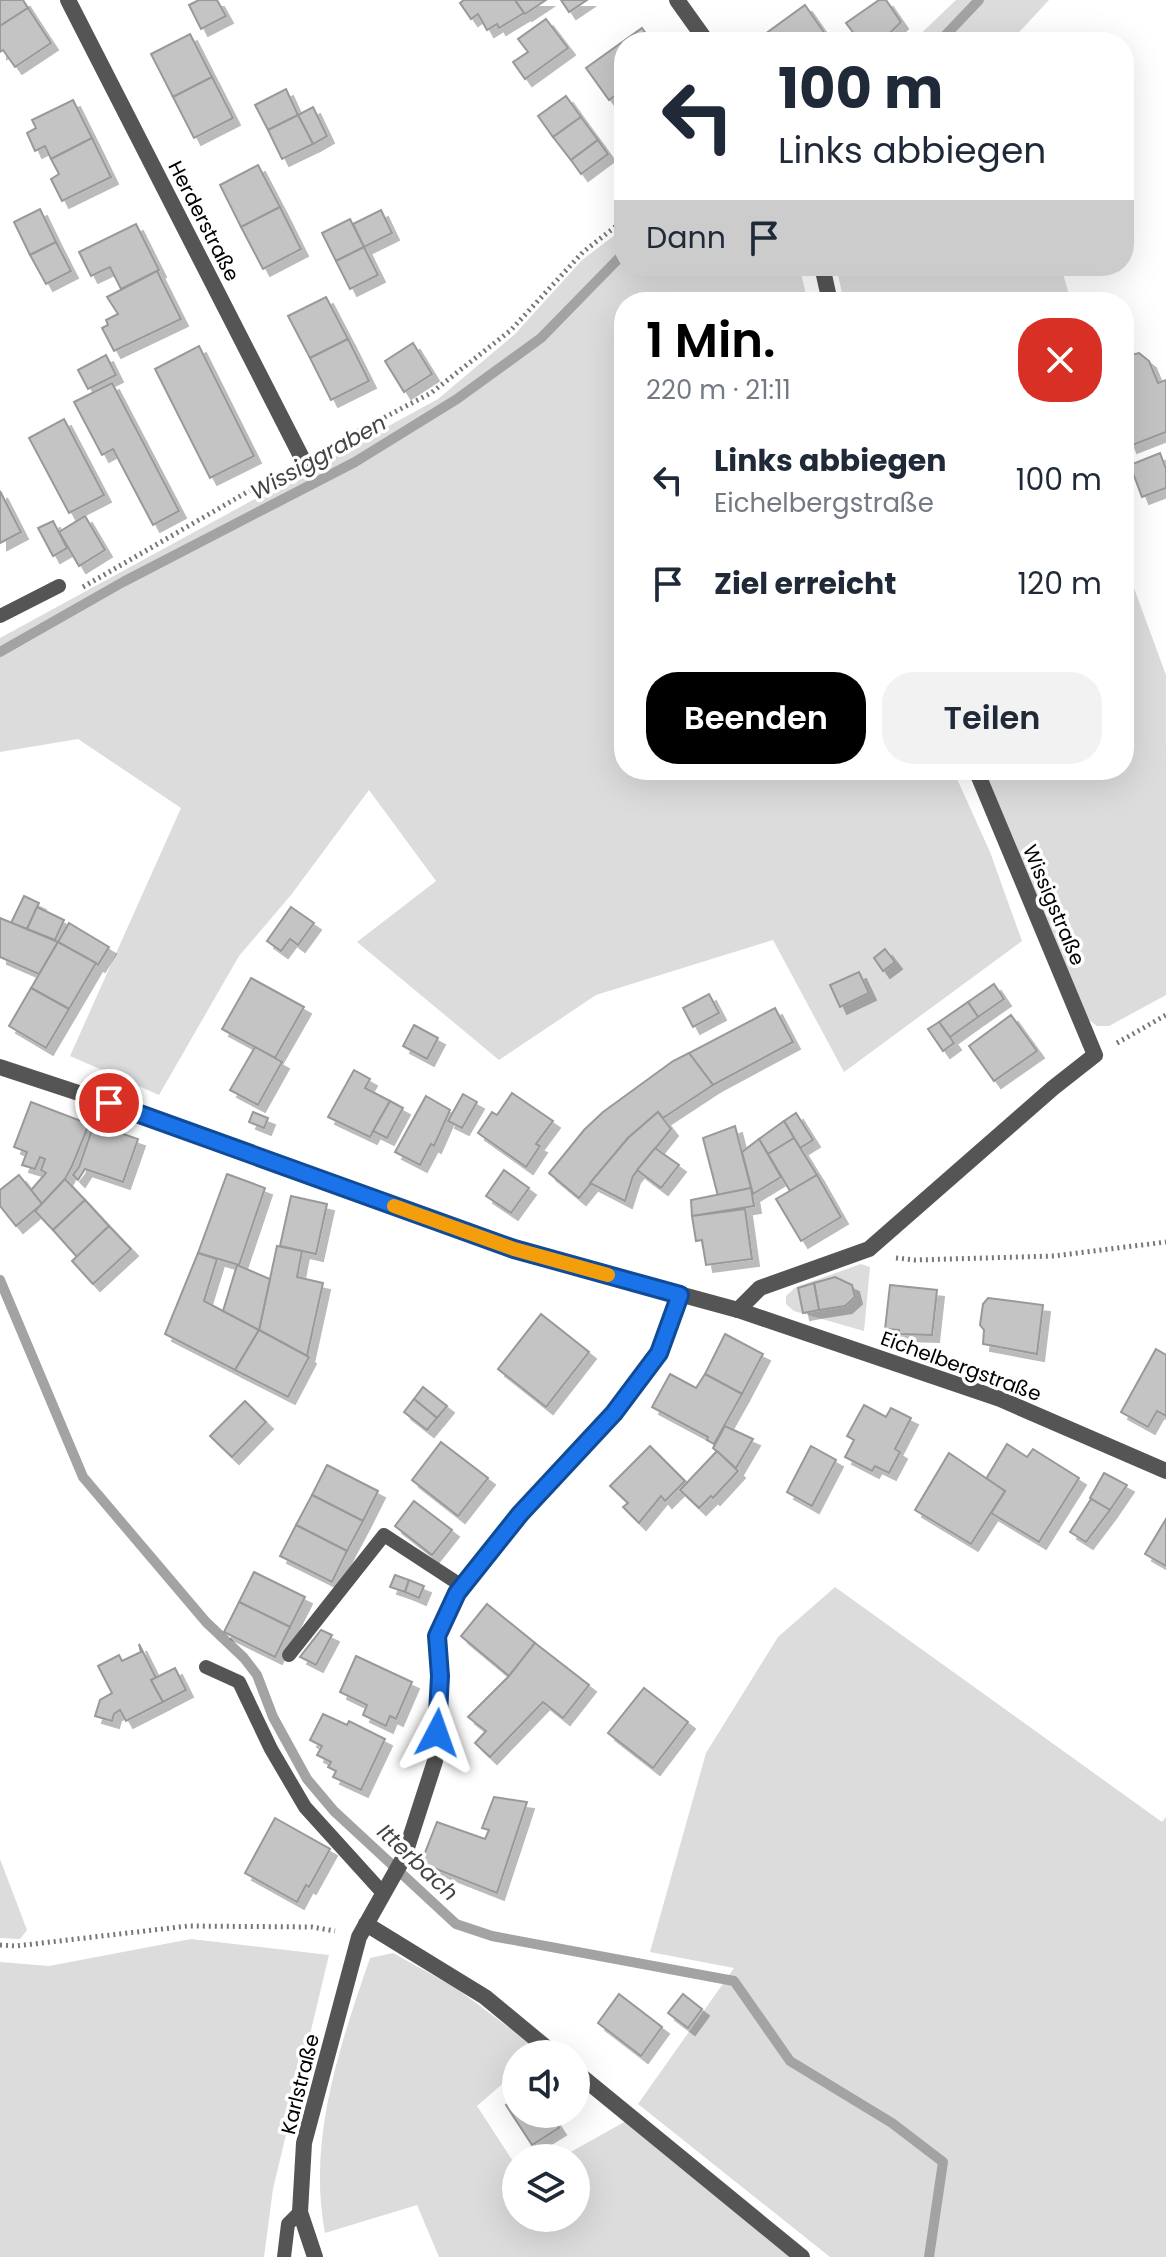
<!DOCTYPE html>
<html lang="de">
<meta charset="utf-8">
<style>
:root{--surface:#fff;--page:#f2f2f3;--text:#1f2937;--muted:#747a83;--accent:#000}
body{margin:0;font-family:Poppins,sans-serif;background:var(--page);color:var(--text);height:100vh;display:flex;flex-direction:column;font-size:30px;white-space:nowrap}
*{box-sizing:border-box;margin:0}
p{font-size:26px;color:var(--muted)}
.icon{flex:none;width:44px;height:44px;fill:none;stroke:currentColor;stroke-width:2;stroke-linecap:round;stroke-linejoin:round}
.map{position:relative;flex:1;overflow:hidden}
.panel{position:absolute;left:614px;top:292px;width:520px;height:488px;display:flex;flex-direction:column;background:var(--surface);border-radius:32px;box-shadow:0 8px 32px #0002}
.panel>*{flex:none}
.banner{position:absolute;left:614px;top:32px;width:520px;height:244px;border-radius:32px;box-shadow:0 8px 32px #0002;background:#fff;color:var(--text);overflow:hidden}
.controls{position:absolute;left:502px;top:2040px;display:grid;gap:16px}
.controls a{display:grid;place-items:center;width:88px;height:88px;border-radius:50%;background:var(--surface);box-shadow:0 8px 32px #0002;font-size:40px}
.pin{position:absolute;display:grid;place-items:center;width:68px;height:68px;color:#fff;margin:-34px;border:4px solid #fff;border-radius:50%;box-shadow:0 2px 8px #0007}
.me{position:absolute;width:88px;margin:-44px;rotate:4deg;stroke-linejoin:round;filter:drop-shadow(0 0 6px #0008)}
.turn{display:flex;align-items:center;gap:28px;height:168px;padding:0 32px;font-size:36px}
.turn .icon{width:104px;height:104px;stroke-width:2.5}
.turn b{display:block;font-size:56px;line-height:68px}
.then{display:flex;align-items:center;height:76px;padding:0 32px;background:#0003;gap:16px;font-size:30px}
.round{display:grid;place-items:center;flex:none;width:84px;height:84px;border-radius:32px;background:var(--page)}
.summary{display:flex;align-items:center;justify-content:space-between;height:136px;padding:0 32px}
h1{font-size:48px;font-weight:600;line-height:60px;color:var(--accent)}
.primary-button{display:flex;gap:16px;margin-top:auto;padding:16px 32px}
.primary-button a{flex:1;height:92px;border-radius:32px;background:var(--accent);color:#fff;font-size:32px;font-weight:600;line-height:92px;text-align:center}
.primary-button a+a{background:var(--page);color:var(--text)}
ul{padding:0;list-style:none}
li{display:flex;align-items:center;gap:24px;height:104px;padding:0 32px}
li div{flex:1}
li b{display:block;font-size:30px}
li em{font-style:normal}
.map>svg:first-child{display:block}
.green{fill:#dcdcdc}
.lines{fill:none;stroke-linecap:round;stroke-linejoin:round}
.stream{stroke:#a3a3a3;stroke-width:10}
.building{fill:#c4c4c4;stroke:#999;stroke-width:2;filter:url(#shadow)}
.path{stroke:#777;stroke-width:5;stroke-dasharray:2 4;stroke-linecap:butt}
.lane{stroke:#555;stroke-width:14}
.street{stroke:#555;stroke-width:16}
.route-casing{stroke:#114b97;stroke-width:20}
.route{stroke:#1a73e8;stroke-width:14}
.slow{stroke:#f59e0b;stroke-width:14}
.labels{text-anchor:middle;stroke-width:7;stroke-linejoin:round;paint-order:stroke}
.street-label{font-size:20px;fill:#000;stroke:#fff}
.water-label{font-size:22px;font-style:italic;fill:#444;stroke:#fff}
</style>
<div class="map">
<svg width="1166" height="2257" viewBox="0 0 1166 2257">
<defs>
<filter id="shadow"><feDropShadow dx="7" dy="7" stdDeviation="0" flood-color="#0004"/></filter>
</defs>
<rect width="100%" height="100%" fill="#fff"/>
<!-- green -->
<g class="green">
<path d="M956,0H1049L1010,42H912Z"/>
<path d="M624,228V266H799L808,302H624V770H953L990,852L1022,941L844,1072L773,940L596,995L499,1060L357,942L436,881L369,790L291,895L239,956L159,1095L70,1056L181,808L78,739L0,752V638L438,399L515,334L582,260Z"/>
<path d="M836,266H1061L1071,302H844Z"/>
<path d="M1124,561L1166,675V995L1109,1026H1097L1085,1017L984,770H1124Z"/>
<path d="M861,1264L870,1267L864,1331L794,1311L786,1304V1296L796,1287Z"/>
<path d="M835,1587L1162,1822L1166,1817V2257H830L638,2104L734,1968L650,1952L706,1753L778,1637Z"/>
<path d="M0,1859L27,1930L20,1939L0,1938Z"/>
<path d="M191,1939L329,1955L273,2189L264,2257H0V1962L49,1966Z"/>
<path d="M393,1953L456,1988L540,2051L537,2054H516V2072L477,2106L516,2166V2218H576V2158H560L626,2121L791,2257H439L417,2205L325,2233C307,2140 340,2045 370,1958Z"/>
</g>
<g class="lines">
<!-- stream -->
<g class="stream">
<path d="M939,42L979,0"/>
<path d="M0,652L123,582L355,462L457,399L541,338L624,253"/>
<path d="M0,1280L83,1477L206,1622L244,1658L257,1675L273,1717L307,1779L334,1811L456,1924L492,1936L734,1981L790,2061L892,2123L943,2162L929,2257"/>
</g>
</g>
<!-- building -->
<g class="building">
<path d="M0,0H23L28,8L0,26Z"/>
<path d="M199,0H217L226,16L201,29L189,5Z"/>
<path d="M464,0H515L524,13L499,28L497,24L487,30L478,14L471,19L460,3Z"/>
<path d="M515,0H546L525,14Z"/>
<path d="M561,0H587L569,12Z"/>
<path d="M879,0H886L901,22L881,42H860L846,23Z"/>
<path d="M805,5L828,38L822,42H754Z"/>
<path d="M28,8L51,43L15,67L3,50L0,52V26Z"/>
<path d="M546,19L568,48L525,79L513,62L528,52L518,39Z"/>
<path d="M642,28L652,42H624V89L609,100L586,68Z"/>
<path d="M190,34L212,77L173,97L151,54Z"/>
<path d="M212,77L233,118L194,138L173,97Z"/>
<path d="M286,89L298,115L268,130L255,105Z"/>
<path d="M566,96L581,117L553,137L538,116Z"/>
<path d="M73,100L92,138L51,159L45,146L35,151L27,133L36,128L32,120Z"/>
<path d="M313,107L327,136L313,144L298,115Z"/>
<path d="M298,115L313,144L282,159L268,130Z"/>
<path d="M581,117L598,140L571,160L553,137Z"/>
<path d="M624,131V148L616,135Z"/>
<path d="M92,138L111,177L62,201L51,179L59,174L51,159Z"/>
<path d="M598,140L608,154L581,174L571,160Z"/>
<path d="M258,165L280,207L241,227L220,185Z"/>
<path d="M280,207L301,249L263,269L241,227Z"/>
<path d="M40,209L56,242L30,255L14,222Z"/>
<path d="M381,210L392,233L364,247L353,224Z"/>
<path d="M350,219L364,247L336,261L322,233Z"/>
<path d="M136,224L159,270L121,289L110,267L91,276L79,252Z"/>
<path d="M56,242L71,271L46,284L30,255Z"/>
<path d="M364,247L378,275L350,289L336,261Z"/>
<path d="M157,271L181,319L114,351L102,328L108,325L106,320L118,314L107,297Z"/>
<path d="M326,297L348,339L310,358L288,316Z"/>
<path d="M348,339L369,381L331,400L310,358Z"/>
<path d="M413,343L432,374L404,392L385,361Z"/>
<path d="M199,346L254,456L210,478L155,369Z"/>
<path d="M1139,353L1149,361L1158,383L1166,380V432L1130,446L1124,430V371L1130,355Z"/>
<path d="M106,355L116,375L88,389L78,370Z"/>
<path d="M112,383L179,511L153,525L113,449L102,455L74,402Z"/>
<path d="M64,419L104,495L69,513L29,438Z"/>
<path d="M1160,453L1166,469V488L1142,497L1130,465Z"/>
<path d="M0,491L21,532L0,543Z"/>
<path d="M85,516L105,550L79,566L59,532Z"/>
<path d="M53,521L67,548L53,556L38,528Z"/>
<path d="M24,896L39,903L27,929L11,923Z"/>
<path d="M37,907L64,920L55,940L27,929Z"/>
<path d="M291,907L314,923L298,945L290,939L281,951L267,941Z"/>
<path d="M0,918L58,942L39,974L0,957Z"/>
<path d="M69,923L109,947L98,965L58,942Z"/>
<path d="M58,942L96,963L69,1009L31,988Z"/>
<path d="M885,949L895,962L883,971L874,958Z"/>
<path d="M859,972L869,993L840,1007L830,985Z"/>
<path d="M251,978L304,1007L275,1058L222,1029Z"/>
<path d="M994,984L1004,999L978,1017L968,1002Z"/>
<path d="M31,988L69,1009L46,1048L9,1026Z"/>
<path d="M709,994L719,1013L693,1027L683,1008Z"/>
<path d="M968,1002L978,1017L950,1037L939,1022Z"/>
<path d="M775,1008L793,1042L713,1085L689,1053Z"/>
<path d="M1011,1015L1037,1051L994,1081L969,1046Z"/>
<path d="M939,1022L954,1043L943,1051L928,1029Z"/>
<path d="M414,1025L438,1038L427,1059L403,1046Z"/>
<path d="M255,1047L282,1062L258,1105L230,1090Z"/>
<path d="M689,1053L713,1085L663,1118L658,1112L628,1138L579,1198L549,1173L584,1130L603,1112L673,1061Z"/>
<path d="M354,1070L370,1079L365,1088L390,1101L370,1137L328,1117Z"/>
<path d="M512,1093L553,1121L536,1144L540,1146L526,1167L478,1133L492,1112L497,1115Z"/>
<path d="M463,1094L477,1102L462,1128L448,1121Z"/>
<path d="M426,1096L450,1110L434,1146L431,1144L420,1165L395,1152Z"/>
<path d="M390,1101L403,1108L387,1138L373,1131Z"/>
<path d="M31,1102L89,1124L72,1166L65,1179L42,1204L31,1190L46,1173L41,1170L45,1159L40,1157L35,1169L22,1165L27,1152L14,1147Z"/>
<path d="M253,1112L268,1118L264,1128L249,1122Z"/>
<path d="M658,1112L671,1129L633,1176L625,1201L590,1183L628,1138Z"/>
<path d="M796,1113L813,1140L800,1148L784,1121Z"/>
<path d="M784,1121L794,1138L768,1154L759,1139Z"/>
<path d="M94,1124L138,1139L123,1182L85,1169L78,1180L73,1175L79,1167Z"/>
<path d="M735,1126L751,1188L718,1196L703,1138Z"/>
<path d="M794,1138L817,1175L790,1191L768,1154Z"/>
<path d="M759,1139L781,1177L753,1194L742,1152Z"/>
<path d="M655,1148L679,1165L661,1188L637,1170Z"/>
<path d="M504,1170L529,1188L511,1213L486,1196Z"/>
<path d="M227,1174L265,1188L239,1265L198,1253Z"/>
<path d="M19,1175L42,1204L16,1226L0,1206V1190Z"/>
<path d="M817,1175L841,1217L801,1241L776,1199Z"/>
<path d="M65,1179L85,1200L53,1230L35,1211Z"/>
<path d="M751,1188L754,1206L692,1216L691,1200Z"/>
<path d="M291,1196L327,1204L316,1254L280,1246Z"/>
<path d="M85,1200L109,1226L77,1257L53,1230Z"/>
<path d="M745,1209L752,1259L706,1265L702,1240L696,1241L692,1216Z"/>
<path d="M109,1226L131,1249L93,1284L72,1261Z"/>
<path d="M277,1246L302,1251L297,1277L323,1283L307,1356L259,1330Z"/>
<path d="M198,1253L217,1259L204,1301L259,1330L235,1370L165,1334Z"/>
<path d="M237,1265L270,1279L259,1330L223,1311Z"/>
<path d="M835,1277L852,1285L855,1297L845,1306L819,1310L814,1283Z"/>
<path d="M814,1283L819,1310L803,1313L798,1288Z"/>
<path d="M890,1285L937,1290L932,1335L898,1334L899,1330L885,1329Z"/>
<path d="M988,1298L1043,1305L1037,1354L983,1344L984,1330L980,1325L983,1304Z"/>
<path d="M541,1314L589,1352L546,1407L498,1369Z"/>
<path d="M259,1330L309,1357L288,1397L235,1370Z"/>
<path d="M725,1334L763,1354L742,1394L705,1374Z"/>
<path d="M1156,1349L1166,1355V1416L1157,1411L1148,1427L1121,1412Z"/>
<path d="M670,1374L696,1388L705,1374L742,1394L714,1444L707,1440L708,1437L652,1407Z"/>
<path d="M423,1387L447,1406L437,1418L414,1399Z"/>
<path d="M414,1399L437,1418L427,1430L404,1412Z"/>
<path d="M245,1401L266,1422L232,1457L210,1436Z"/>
<path d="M864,1405L886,1417L891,1408L911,1418L895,1449L900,1452L889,1473L875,1466L872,1471L845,1457L854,1440L847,1436Z"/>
<path d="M725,1426L753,1439L736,1468L713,1448Z"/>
<path d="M441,1442L488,1478L458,1516L412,1480Z"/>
<path d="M1007,1444L1027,1457L1033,1449L1079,1478L1039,1542L991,1513L1005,1491L986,1479Z"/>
<path d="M650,1446L685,1481L665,1501L661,1496L639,1523L623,1507L628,1503L610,1486Z"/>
<path d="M811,1446L836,1460L812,1506L787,1492Z"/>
<path d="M717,1451L738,1471L713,1498L711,1496L699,1508L680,1490Z"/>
<path d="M949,1453L1005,1491L971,1544L915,1510Z"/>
<path d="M327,1465L378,1491L363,1521L312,1495Z"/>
<path d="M1104,1473L1127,1485L1110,1510L1090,1498Z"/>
<path d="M312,1495L363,1521L347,1551L296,1525Z"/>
<path d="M1091,1499L1110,1510L1086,1542L1070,1532Z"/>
<path d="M414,1501L452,1530L432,1555L395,1526Z"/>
<path d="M1166,1519V1566L1145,1554Z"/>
<path d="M296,1525L347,1551L332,1582L280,1556Z"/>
<path d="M254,1572L305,1597L290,1627L239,1602Z"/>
<path d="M395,1575L409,1580L405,1592L390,1587Z"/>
<path d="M409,1580L424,1586L419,1598L405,1592Z"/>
<path d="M239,1602L290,1627L275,1657L224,1632Z"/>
<path d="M487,1604L535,1643L509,1676L461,1636Z"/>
<path d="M321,1630L332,1635L316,1665L300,1657Z"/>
<path d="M535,1643L589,1685L563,1718L543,1702L490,1757L475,1743L486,1731L468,1717L509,1676Z"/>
<path d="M139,1644L156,1678L151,1680L163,1702L126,1721L120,1710L114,1714L112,1721L95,1716L100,1700L112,1693L98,1666L119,1655L122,1661L141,1652Z"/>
<path d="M356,1656L412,1682L396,1719L390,1716L386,1726L363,1715L367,1705L340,1692Z"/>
<path d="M175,1668L186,1690L163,1702L151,1680Z"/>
<path d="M644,1688L688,1722L653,1768L608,1733Z"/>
<path d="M323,1714L347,1725L349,1721L385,1739L361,1790L333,1777L336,1771L328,1767L331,1762L317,1755L322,1746L310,1740Z"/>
<path d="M494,1797L527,1802L497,1893L421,1863L437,1822L485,1839L489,1830L482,1828Z"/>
<path d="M275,1818L330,1849L309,1887L306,1885L297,1902L245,1873Z"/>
<path d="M619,1994L662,2027L641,2056L598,2023Z"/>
<path d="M683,1994L702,2009L688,2028L668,2013Z"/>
<path d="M516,2099V2114H550L559,2128L532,2145L506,2105Z"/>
</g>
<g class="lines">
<!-- path -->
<g class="path">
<path d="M326,448L431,393L511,330L583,252L624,220"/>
<path d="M83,587L282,472"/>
<path d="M1117,1043L1166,1015"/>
<path d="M896,1258L915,1260L1054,1256L1166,1242"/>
<path d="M0,1945L16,1946L188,1926L312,1927L335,1931"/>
</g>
<!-- lane -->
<g class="lane">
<path d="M0,616L59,586"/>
<path d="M289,1655L384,1535L462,1586"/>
<path d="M206,1667L239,1682L271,1749L305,1807L382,1892"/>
<path d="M284,2257L288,2224L300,2212"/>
</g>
<!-- street -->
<g class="street">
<path d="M68,0L303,460"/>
<path d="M677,0L707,42"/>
<path d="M822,266L830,302"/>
<path d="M0,1067L109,1103L514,1249L738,1310L1000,1399L1166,1471"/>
<path d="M738,1310L760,1288L869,1249L1053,1088L1095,1055L976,770"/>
<path d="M366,1924L485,1997L554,2054"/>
<path d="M576,2072L802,2257"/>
<path d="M315,2257L300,2212L304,2143L359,1937L404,1857L435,1761L440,1676L437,1636L457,1593L520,1514L614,1413L659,1353L680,1295"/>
</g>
</g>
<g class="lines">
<defs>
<path id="route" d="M109,1103L514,1249L680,1295L659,1353L614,1413L520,1514L457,1593L437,1636L440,1676L437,1733"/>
</defs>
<!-- route casing -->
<use href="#route" class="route-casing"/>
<!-- route -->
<use href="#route" class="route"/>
<!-- slow -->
<path class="slow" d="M394,1206L514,1249L608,1275"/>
</g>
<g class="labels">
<!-- street labels -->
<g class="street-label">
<text transform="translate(204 221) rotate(63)" y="7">Herderstraße</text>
<text transform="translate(1054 905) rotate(67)" y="7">Wissigstraße</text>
<text transform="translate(961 1366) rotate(20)" y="7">Eichelbergstraße</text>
<text transform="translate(300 2084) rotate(-76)" y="7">Karlstraße</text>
</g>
<!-- water labels -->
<g class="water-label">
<text transform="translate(318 457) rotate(-29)" y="8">Wissiggraben</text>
<text transform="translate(418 1862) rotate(43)" y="8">Itterbach</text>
</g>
</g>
</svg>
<div class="controls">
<a><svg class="icon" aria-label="sound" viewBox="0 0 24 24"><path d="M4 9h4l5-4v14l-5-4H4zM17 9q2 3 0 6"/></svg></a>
<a><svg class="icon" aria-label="layers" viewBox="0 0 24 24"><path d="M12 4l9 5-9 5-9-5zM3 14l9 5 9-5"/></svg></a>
</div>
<div class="pin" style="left:109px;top:1103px;background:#d93025"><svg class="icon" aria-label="arrive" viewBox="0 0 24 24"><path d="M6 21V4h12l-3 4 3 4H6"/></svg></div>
<svg class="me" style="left:437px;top:1733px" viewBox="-20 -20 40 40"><path d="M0-17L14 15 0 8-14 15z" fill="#1a73e8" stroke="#fff" stroke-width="4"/></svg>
<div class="banner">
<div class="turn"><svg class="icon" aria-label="left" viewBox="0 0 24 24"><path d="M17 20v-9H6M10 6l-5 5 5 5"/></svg><div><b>100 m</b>Links abbiegen</div></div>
<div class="then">Dann<svg class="icon" aria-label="arrive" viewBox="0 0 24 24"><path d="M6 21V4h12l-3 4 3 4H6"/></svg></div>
</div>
<section class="panel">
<div class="summary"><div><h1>1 Min.</h1><p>220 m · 21:11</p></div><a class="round" style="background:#d93025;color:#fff"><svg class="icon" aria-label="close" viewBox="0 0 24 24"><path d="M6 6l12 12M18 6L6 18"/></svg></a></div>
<ul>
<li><svg class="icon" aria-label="left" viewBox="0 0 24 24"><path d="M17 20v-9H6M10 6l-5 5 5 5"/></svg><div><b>Links abbiegen</b><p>Eichelbergstraße</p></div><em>100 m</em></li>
<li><svg class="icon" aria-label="arrive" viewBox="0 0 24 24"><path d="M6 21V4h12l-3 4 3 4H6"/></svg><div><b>Ziel erreicht</b></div><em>120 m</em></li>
</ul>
<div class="primary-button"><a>Beenden</a><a>Teilen</a></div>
</section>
</div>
